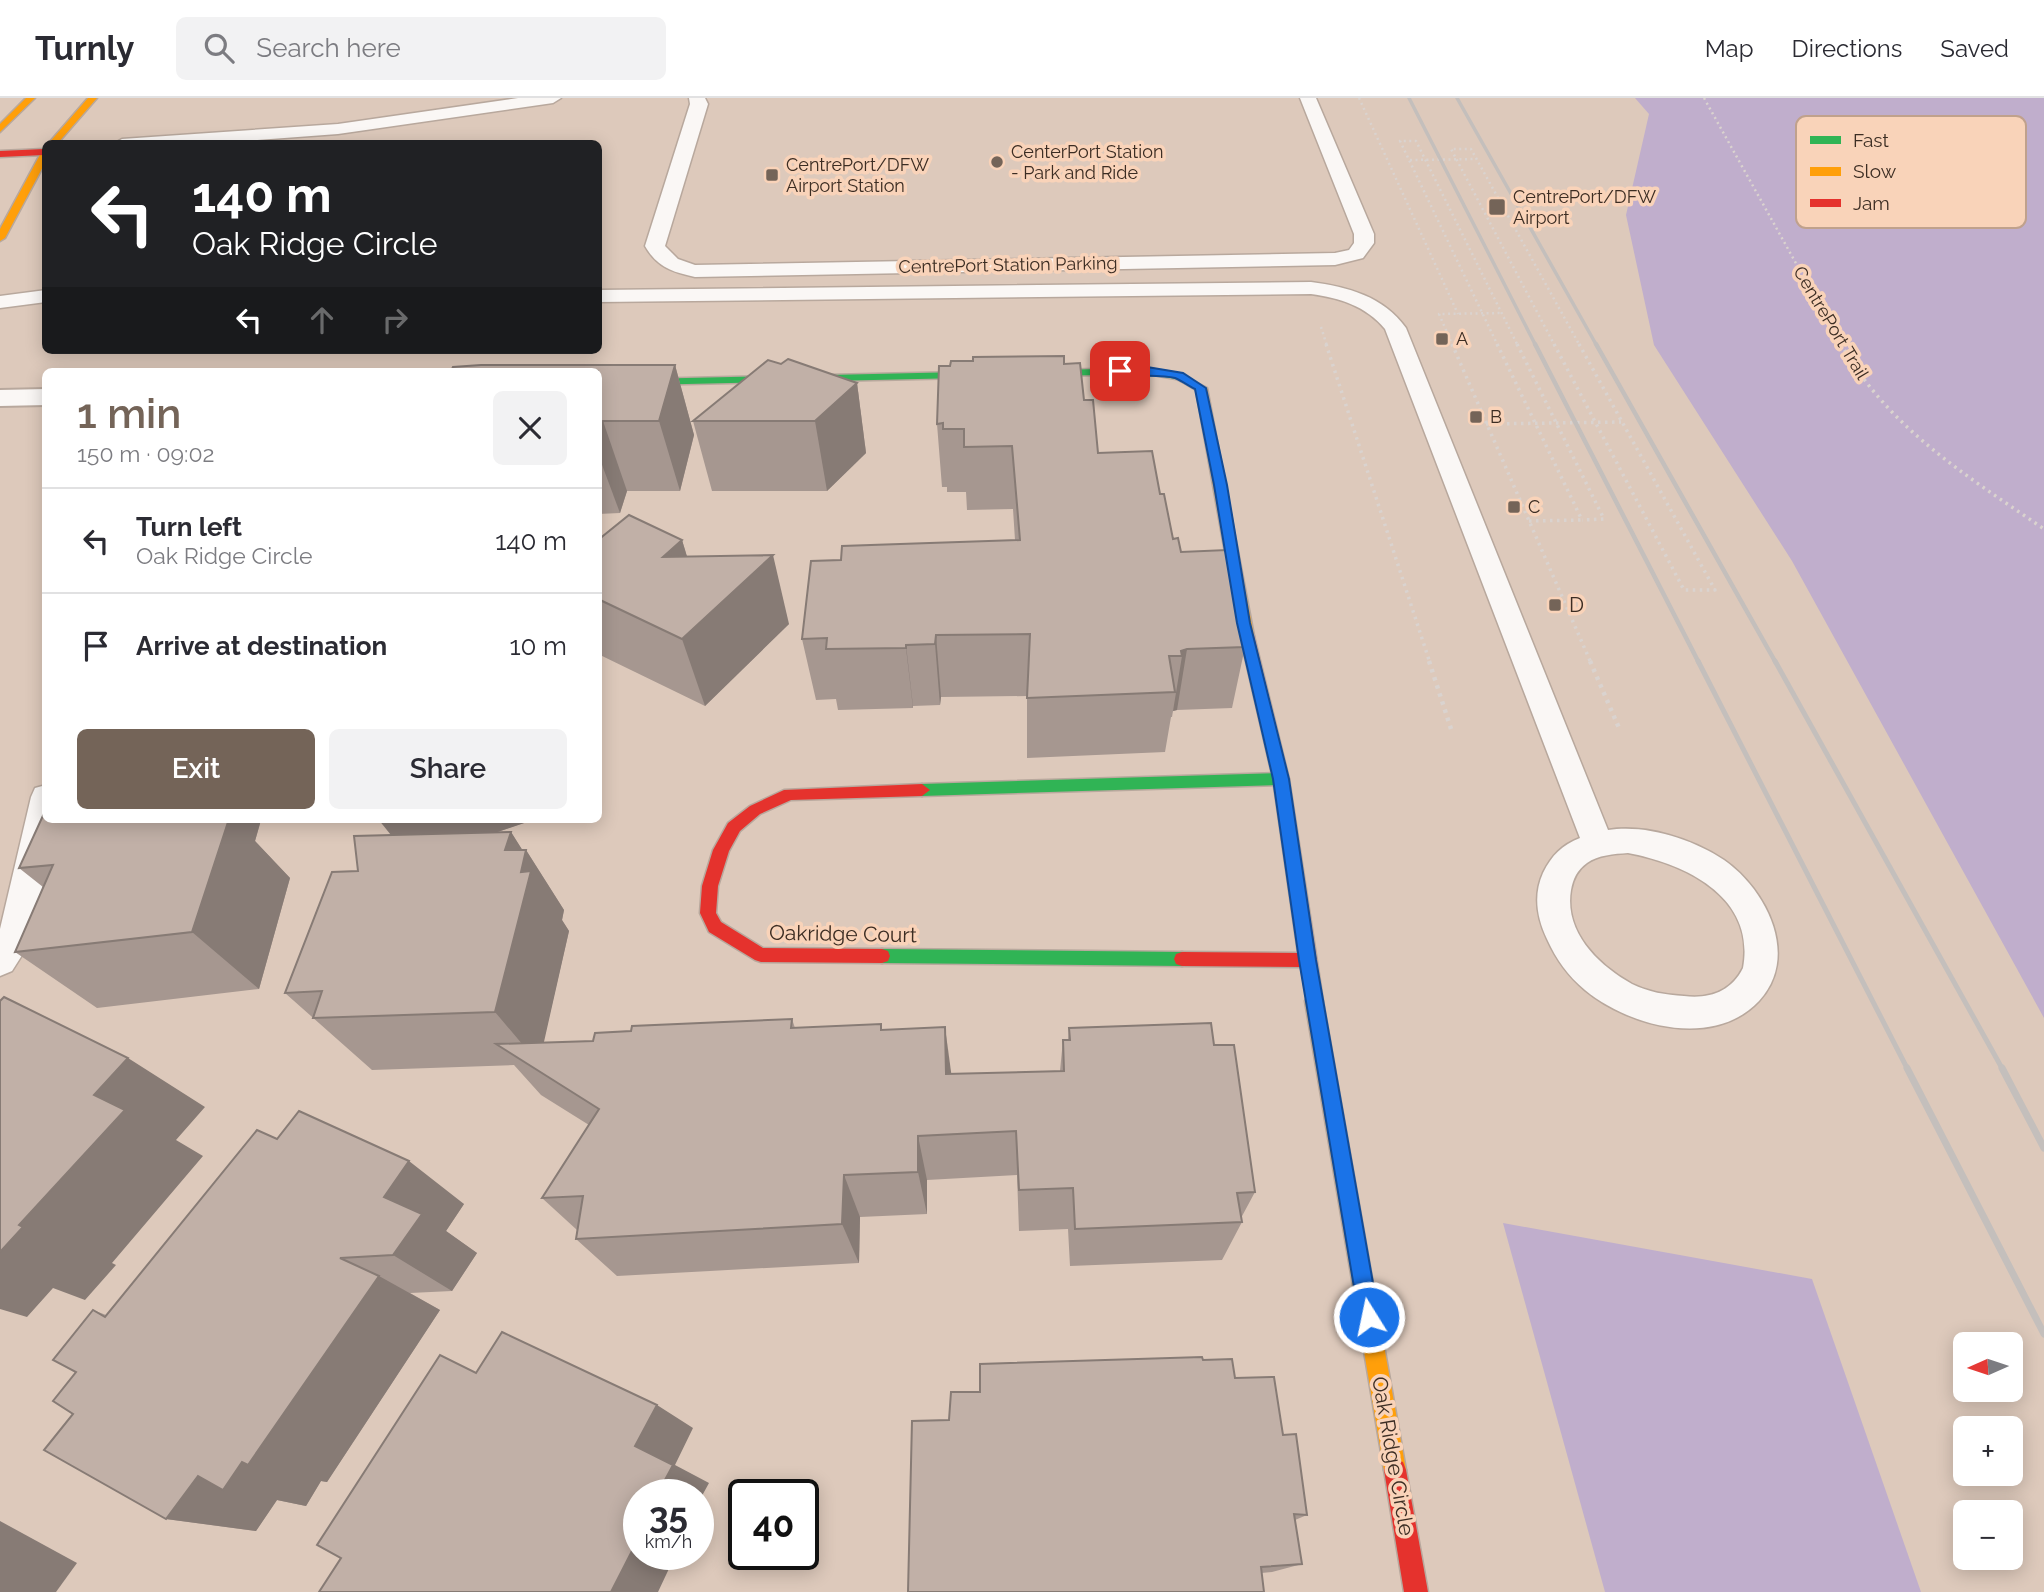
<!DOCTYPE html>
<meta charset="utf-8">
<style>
:root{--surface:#fff;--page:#f2f2f3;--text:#2b2b33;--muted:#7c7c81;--line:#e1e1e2;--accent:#746458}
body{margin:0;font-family:Raleway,sans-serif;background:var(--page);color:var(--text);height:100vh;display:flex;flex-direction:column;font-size:26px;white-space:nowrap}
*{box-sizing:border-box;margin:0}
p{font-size:23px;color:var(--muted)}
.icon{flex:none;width:38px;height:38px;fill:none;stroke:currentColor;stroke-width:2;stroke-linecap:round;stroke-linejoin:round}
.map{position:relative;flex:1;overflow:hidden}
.side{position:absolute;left:42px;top:270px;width:560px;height:455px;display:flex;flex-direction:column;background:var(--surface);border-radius:10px;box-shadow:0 4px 18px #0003}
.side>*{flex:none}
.guide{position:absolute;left:42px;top:42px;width:560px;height:214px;border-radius:10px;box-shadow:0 4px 18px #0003;background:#202124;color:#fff;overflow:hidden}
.needle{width:46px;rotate:267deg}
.tools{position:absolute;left:1953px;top:1234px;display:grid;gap:14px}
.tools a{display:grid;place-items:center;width:70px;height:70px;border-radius:10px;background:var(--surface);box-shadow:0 4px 18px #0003;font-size:35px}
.speed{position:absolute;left:623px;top:1381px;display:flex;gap:14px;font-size:35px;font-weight:700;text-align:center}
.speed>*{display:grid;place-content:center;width:91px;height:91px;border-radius:50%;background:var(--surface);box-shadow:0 4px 18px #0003;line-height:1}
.speed small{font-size:18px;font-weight:400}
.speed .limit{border:4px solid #111;border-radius:10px;background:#fff;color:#111}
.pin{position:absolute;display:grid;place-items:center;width:60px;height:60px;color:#fff;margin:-30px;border-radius:14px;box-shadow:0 4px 10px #0006}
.me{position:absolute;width:77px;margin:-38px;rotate:350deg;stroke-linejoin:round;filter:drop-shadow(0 0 5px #0008)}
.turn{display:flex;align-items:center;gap:24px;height:147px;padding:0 35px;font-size:32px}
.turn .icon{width:91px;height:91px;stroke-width:2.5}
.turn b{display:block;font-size:49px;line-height:60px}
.lanes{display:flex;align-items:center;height:66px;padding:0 35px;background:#0003;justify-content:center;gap:35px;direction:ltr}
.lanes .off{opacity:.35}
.round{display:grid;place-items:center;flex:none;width:74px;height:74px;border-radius:10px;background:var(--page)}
.head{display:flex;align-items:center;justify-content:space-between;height:119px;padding:0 35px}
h1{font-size:42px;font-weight:600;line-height:52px;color:var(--accent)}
.primary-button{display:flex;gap:14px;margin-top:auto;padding:14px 35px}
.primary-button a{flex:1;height:80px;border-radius:10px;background:var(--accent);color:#fff;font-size:28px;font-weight:600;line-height:80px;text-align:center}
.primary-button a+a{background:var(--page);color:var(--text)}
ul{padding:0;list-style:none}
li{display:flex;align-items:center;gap:21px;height:105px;padding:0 35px;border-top:2px solid var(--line)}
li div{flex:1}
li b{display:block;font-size:26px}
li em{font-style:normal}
header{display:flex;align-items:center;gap:42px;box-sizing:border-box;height:98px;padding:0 35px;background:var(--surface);border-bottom:2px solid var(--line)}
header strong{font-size:33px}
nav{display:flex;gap:38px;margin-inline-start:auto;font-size:24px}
.search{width:490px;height:63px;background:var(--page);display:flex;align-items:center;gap:18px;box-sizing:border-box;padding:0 24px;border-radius:10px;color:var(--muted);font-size:26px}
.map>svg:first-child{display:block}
.green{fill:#c0aecc}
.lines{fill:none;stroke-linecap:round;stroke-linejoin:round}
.lane-casing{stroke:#b8a89d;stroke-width:3}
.street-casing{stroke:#b8a89d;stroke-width:4}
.fast-casing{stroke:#b8a89d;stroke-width:3}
.slow-casing{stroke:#b8a89d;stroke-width:3}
.jam-casing{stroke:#b8a89d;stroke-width:3}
.path-far2{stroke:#dad3cf;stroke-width:2.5;stroke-dasharray:2 3.5;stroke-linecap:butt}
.path-far1{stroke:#dad3cf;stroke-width:3.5;stroke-dasharray:2.5 4.5;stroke-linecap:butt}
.path{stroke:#dad3cf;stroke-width:4.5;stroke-dasharray:3.5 5;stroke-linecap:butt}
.lane{fill:#faf7f5;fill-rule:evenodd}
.street{fill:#faf7f5;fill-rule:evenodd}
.fast{fill:#30b455;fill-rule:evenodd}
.slow{fill:#ff9f0a;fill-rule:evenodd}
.jam{fill:#e5322d;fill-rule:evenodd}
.rail-far3{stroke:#c4bfbc;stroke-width:3.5}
.rail-far2{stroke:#c4bfbc;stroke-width:4.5}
.rail-far1{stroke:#c4bfbc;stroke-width:5}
.rail{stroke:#c4bfbc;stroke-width:7}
.wall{fill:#a69790}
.shaded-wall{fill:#877b75}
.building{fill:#c1b0a7;stroke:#877b75;stroke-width:2}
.route{fill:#1a73e8;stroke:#114b97;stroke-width:2}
.poi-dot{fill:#746458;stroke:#f9d3b9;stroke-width:2.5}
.labels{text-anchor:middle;stroke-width:7;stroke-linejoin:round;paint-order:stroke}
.far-poi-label{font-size:18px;fill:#3c2d23;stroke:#f9d3b9;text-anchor:start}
.far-street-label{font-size:18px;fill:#3c2d23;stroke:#f9d3b9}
.poi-label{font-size:21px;fill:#3c2d23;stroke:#f9d3b9;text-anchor:start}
.street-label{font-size:21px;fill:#3c2d23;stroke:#f9d3b9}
.key{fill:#f9d3b9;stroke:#c0a18c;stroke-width:2}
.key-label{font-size:19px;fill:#3c2d23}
</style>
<header>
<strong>Turnly</strong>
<div class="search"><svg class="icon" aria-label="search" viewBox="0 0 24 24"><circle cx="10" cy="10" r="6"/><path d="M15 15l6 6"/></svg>Search here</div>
<nav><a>Map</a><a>Directions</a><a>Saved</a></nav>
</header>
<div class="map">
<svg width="2044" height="1494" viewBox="0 0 2044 1494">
<rect width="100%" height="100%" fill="#ddc9bb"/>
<!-- green -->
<g class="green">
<path d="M1635,0H2044V920L1792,463L1654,247L1626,117L1649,16Z"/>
<path d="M1503,1125L1812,1181L1921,1494H1605Z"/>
</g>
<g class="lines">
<defs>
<g id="lane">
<path d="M518,0H561L553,5L338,36L206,46H113L122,41L338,26Z"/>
<path d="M689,0H705L708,6L665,148L678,161L695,167L1335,155L1349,152L1354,145V136L1300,0H1316L1374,136V145L1363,160L1335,167L695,179C672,174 657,169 645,148L690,6Z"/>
<path d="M1311,184C1348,189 1383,198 1406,230L1608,732C1646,726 1693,741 1724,762C1767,792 1800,859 1759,903C1714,951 1630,929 1585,892C1568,878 1556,861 1547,841C1537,820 1533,797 1543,775C1552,757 1562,747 1580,740L1385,231C1366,208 1340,200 1311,196L598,204V192ZM1628,755C1686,766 1756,799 1743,870C1731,894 1709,901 1684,898C1666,897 1648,894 1632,886C1598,867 1564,834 1571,792C1573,781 1577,772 1587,765C1598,757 1614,756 1628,755Z"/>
<path d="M46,192V204L0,210V198Z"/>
<path d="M46,687V721H57L31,843L12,873L0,878V831L31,699L35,690Z"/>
</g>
<path id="street" d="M46,291V307L0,308V292Z"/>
<g id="fast">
<path d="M1147,270L1183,276L1193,283L1187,286L1176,281L1147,276L598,288V282Z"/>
<path d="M1281,675L1289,681L1281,687L922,698L914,692L922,686Z"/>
<path d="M882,851L1182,854L1188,856L1190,861L1188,866L1182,868L882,865L876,863L874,858L876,853Z"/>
</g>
<g id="slow">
<path d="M26,0H35L0,34V26Z"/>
<path d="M88,0H97L57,46H48Z"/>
<path d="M46,50V63L5,140L0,143V131L42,53Z"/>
<path d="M1187,280L1207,290L1254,538L1247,543L1240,538L1196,292L1181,283Z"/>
<path d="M1314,895L1320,898L1323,903L1406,1372L1403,1380L1395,1383L1387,1380L1384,1372L1305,903L1308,898Z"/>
</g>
<g id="jam">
<path d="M44,51V57L0,59V53Z"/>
<path d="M1247,533L1254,538L1289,681L1323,903L1320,908L1314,911L1308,908L1301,869L1182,868L1176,866L1174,861L1176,856L1182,854L1298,855L1273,681L1240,538Z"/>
<path d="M922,686L930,692L922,698L791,702L760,716L740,733L729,753L718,788L716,815L721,824L763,850L882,851L888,853L890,858L888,863L882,865L761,864L755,862L709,834L700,815L702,788L713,752L728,725L750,708L784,692Z"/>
<path d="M1395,1361L1403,1364L1406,1372L1428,1494H1404L1384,1372L1387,1364Z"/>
</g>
</defs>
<!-- lane casing -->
<use href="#lane" class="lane-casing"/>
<!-- street casing -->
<use href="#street" class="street-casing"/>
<!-- fast casing -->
<use href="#fast" class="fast-casing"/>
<!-- slow casing -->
<use href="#slow" class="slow-casing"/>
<!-- jam casing -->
<use href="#jam" class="jam-casing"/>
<!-- path-far2 -->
<g class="path-far2">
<path d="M1359,0L1458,216"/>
<path d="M1704,0L1842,248"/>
<path d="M1410,62L1476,61"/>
<path d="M1321,229L1327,248"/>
<path d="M1453,248L1439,216L1502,215"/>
<path d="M1498,248L1400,43H1416L1518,248"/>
<path d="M1555,248L1451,51H1471L1580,248"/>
</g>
<!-- path-far1 -->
<g class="path-far1">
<path d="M1326,246L1430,565"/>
<path d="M1452,246L1591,565"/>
<path d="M1497,246L1582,422"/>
<path d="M1517,246L1604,421L1582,422"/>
<path d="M1554,246L1684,492H1715L1579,246"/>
<path d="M1841,246C1888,330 1967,378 2044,431"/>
<path d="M1486,326L1621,324"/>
<path d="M1529,423L1582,422"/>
</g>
<!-- path -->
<g class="path">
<path d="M1429,563L1452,634"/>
<path d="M1590,563L1619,630"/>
</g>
<!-- lane -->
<use href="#lane" class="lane"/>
<!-- street -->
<use href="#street" class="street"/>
<!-- fast -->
<use href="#fast" class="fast"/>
<!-- slow -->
<use href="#slow" class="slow"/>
<!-- jam -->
<use href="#jam" class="jam"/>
<!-- rail-far3 -->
<g class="rail-far3">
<path d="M1409,0L1536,248"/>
<path d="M1457,0L1597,248"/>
</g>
<!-- rail-far2 -->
<g class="rail-far2">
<path d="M1535,246L1699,565"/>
<path d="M1596,246L1776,565"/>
</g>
<!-- rail-far1 -->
<g class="rail-far1">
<path d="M1698,563L1908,972"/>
<path d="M1775,563L2003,972"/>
</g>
<!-- rail -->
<g class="rail">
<path d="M1907,970L2044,1236"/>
<path d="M2002,970L2044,1050"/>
</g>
</g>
<!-- wall -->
<g class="wall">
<path d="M781,266L857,285L866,355L827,393H712L693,323Z"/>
<path d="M1064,266L1084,302L1098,355L1160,396L1173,441L1181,454L1245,549L1232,610L1177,612L1173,613L1172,619H1171L1165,654L1027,660V598L941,599L940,607L913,608V610L838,612L836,601L816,602L802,541L841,462L1015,442L1013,411L967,412L966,394H947V389H942L937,326Z"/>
<path d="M675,267L694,337L680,393H627L620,415L598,416V273Z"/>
<path d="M598,442H682L687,459L789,526L705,608L598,556Z"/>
<path d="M46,721H260L261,722L255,743L290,780L259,891L97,910L15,854L43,789L19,770Z"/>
<path d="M536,721L497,734H511L522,752H526L564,812L562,822L569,833L543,945L593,943L631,933L792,921L795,930L881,926L882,932L951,976L1060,973L1063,942H1068L1069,930L1214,947L1255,1094L1241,1120L1242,1124L1222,1162L1070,1168L1068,1131L1019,1133L1017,1077L927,1082V1116L860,1119L859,1165L617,1178L576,1141L577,1132L542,1100L589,1027L541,997L514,967L372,972L285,895L391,737Z"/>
<path d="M277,1041L464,1106L446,1133L477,1155L452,1193L410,1195L440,1212L327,1384L321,1383L306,1408L277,1402L256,1433L166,1421L73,1316L76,1274L93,1212L106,1217Z"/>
<path d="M1203,1262L1283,1337L1307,1417L1295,1422L1302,1466L1272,1474L1261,1475L949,1322L980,1294Z"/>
</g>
<!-- shaded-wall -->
<g class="shaded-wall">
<path d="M675,267L694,337L680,393L659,323Z"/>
<path d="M857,285L866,355L827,393L815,323Z"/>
<path d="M603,323L627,393L620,415L598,356V336Z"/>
<path d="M682,442L703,511L663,459Z"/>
<path d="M773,457L789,526L705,608L682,541Z"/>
<path d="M936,537L941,599L940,607L935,546Z"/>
<path d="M906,547L913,608V610L906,550Z"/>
<path d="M1187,551L1177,612L1173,613L1182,558L1181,553Z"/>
<path d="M180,721H260L261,722L255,743L290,780L259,891L192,834L179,723Z"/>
<path d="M378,721H536L412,763Z"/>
<path d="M511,734L525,756L526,752L564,812L562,822L569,833L539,966L495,914L505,752Z"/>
<path d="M945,929L952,981L946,976Z"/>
<path d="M128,960L205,1009L176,1042L203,1058L112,1165L116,1167L85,1202L53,1190L27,1219L0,1211V1154L19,1127L94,997Z"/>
<path d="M918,1038L927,1082V1116L918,1074Z"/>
<path d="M409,1063L464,1106L446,1133L477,1155L452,1193L393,1157L384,1099Z"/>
<path d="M844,1077L860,1119L859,1165L842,1126Z"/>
<path d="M379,1178L440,1212L327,1384L321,1383L306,1408L277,1402L256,1433L166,1421L198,1378L242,1364Z"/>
<path d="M657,1307L693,1330L675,1367L709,1385L698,1405V1396H665L659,1393L635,1348Z"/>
<path d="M698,1409L711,1416L698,1441Z"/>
<path d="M0,1423L77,1465L56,1494H0Z"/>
<path d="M635,1447L639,1448V1456H691L687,1463L674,1460L658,1494H611Z"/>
</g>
<!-- building -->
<g class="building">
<path d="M1064,258V266L1080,265L1084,302H1093L1098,355L1152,353L1160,396H1164L1173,441L1178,440L1181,454L1227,452L1245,549L1187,551L1181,553L1182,558H1169L1175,594L1027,600L1030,536L936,537L935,546L906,547V550L826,551L827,540L802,541L811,463L841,462L842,448L1020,442L1012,348L964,349V331H943V325L937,326L939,268H950L951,263H973V259Z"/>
<path d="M788,261L857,285L815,323H693L768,262L781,266Z"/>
<path d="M481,267H675L659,323H603L598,336V273H451L453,269Z"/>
<path d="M629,417L682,442L663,459L773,457L682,541L598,501V442Z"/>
<path d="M46,711V721H180L179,723L201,721H229L192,834L15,854L53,767L19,770Z"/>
<path d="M511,734L505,752H526L521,774L531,773L495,914L313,920L322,893L285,895L332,774L358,773L354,738Z"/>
<path d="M4,899L128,960L94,997L125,1012L19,1127L23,1129L0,1154V903Z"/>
<path d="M792,921L791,930L881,926V932L945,929L946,976L1064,973L1063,942H1070L1069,930L1211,925L1214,947H1234L1255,1094L1237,1095L1242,1124L1075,1131L1073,1090L1019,1092L1016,1033L918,1038V1074L844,1077L842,1126L576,1141L583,1098L542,1100L599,1011L496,946L593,943L595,935L631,933L632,928Z"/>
<path d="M299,1013L409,1063L384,1099L422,1116L393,1157L340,1160L379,1178L248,1367L242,1364L223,1392L198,1378L166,1421L44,1352L73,1316L53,1303L76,1274L53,1262L93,1212L105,1219L257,1032L277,1041Z"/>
<path d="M502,1234L657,1307L635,1348L673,1367L659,1393L665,1396H639V1449L635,1447L611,1494H319L341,1460L317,1447L440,1257L476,1275Z"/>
<path d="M1202,1259L1203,1262L1232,1261L1235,1280L1274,1279L1283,1337L1296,1336L1307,1417L1294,1416L1302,1466L1261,1469L1264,1494H908L912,1323L949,1322L951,1294H980V1266Z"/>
</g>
<!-- route -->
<path class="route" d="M1147,269L1183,275L1206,290L1227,387L1250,525L1289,681L1316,862L1379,1219L1376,1227L1369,1230L1362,1227L1359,1219L1299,862L1273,681L1237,525L1214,387L1195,291C1189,288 1182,283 1175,280C1159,275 1126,281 1114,273L1120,270Z"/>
<!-- markers -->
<g class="poi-dot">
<circle cx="997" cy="64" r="7"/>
<rect x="765" y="70" width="14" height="14" rx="3.5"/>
<rect x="1488" y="100" width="18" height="18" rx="3.5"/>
<rect x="1435" y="234" width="14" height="14" rx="3.5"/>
<rect x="1469" y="312" width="14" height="14" rx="3.5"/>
<rect x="1507" y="402" width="14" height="14" rx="3.5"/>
<rect x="1548" y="500" width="14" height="14" rx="3.5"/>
</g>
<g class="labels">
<!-- far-poi labels -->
<g class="far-poi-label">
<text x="1011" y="60">CenterPort Station<tspan x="1011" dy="21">- Park and Ride</tspan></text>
<text x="786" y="73">CentrePort/DFW<tspan x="786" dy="21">Airport Station</tspan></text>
<text x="1513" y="105">CentrePort/DFW<tspan x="1513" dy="21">Airport</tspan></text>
<text x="1456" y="247">A</text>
<text x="1490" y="325">B</text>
<text x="1528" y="415">C</text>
</g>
<!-- far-street labels -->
<g class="far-street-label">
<text transform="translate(1008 167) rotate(-1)" y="6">CentrePort Station Parking</text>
<text transform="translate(1831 225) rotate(59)" y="6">CentrePort Trail</text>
</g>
<!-- poi labels -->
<g class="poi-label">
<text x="1569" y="514">D</text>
</g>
<!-- street labels -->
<g class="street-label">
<text transform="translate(843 836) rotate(1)" y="7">Oakridge Court</text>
<text transform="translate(1393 1358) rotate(80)" y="7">Oak Ridge Circle</text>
</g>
</g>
<!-- legend -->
<rect x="1796" y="18" width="230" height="112" rx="10" class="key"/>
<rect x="1810" y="38" width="31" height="8" fill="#30b455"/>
<rect x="1810" y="69" width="31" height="9" fill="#ff9f0a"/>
<rect x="1810" y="101" width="31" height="8" fill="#e5322d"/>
<g class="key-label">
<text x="1853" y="49">Fast</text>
<text x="1853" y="80">Slow</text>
<text x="1853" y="112">Jam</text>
</g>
</svg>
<div class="tools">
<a><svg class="needle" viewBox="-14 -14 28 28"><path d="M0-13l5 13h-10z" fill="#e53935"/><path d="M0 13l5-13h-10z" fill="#7c7c81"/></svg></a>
<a>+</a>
<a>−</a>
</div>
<div class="speed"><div>35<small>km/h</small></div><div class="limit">40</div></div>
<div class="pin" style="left:1120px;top:273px;background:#d93025"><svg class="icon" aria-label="arrive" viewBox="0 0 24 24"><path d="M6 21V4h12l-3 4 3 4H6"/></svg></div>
<svg class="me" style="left:1369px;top:1219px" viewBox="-20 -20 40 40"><circle r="17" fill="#1a73e8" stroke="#fff" stroke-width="3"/><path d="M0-11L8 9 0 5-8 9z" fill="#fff"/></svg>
<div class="guide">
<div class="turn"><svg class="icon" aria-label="left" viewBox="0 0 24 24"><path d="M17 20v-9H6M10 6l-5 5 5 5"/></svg><div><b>140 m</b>Oak Ridge Circle</div></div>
<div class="lanes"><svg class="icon" aria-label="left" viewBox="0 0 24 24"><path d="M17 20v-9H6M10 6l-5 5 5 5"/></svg><svg class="icon off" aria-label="ahead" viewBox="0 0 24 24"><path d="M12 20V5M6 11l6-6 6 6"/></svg><svg class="icon off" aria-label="right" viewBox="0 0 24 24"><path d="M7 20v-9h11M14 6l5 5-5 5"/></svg></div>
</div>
<section class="side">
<div class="head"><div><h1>1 min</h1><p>150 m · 09:02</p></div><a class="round"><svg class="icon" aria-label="close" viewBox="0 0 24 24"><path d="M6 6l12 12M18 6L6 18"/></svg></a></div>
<ul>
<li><svg class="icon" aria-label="left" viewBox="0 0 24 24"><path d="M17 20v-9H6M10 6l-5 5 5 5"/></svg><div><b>Turn left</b><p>Oak Ridge Circle</p></div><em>140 m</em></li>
<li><svg class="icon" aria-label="arrive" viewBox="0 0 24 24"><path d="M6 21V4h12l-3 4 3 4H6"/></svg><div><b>Arrive at destination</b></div><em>10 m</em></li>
</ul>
<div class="primary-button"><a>Exit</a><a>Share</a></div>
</section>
</div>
